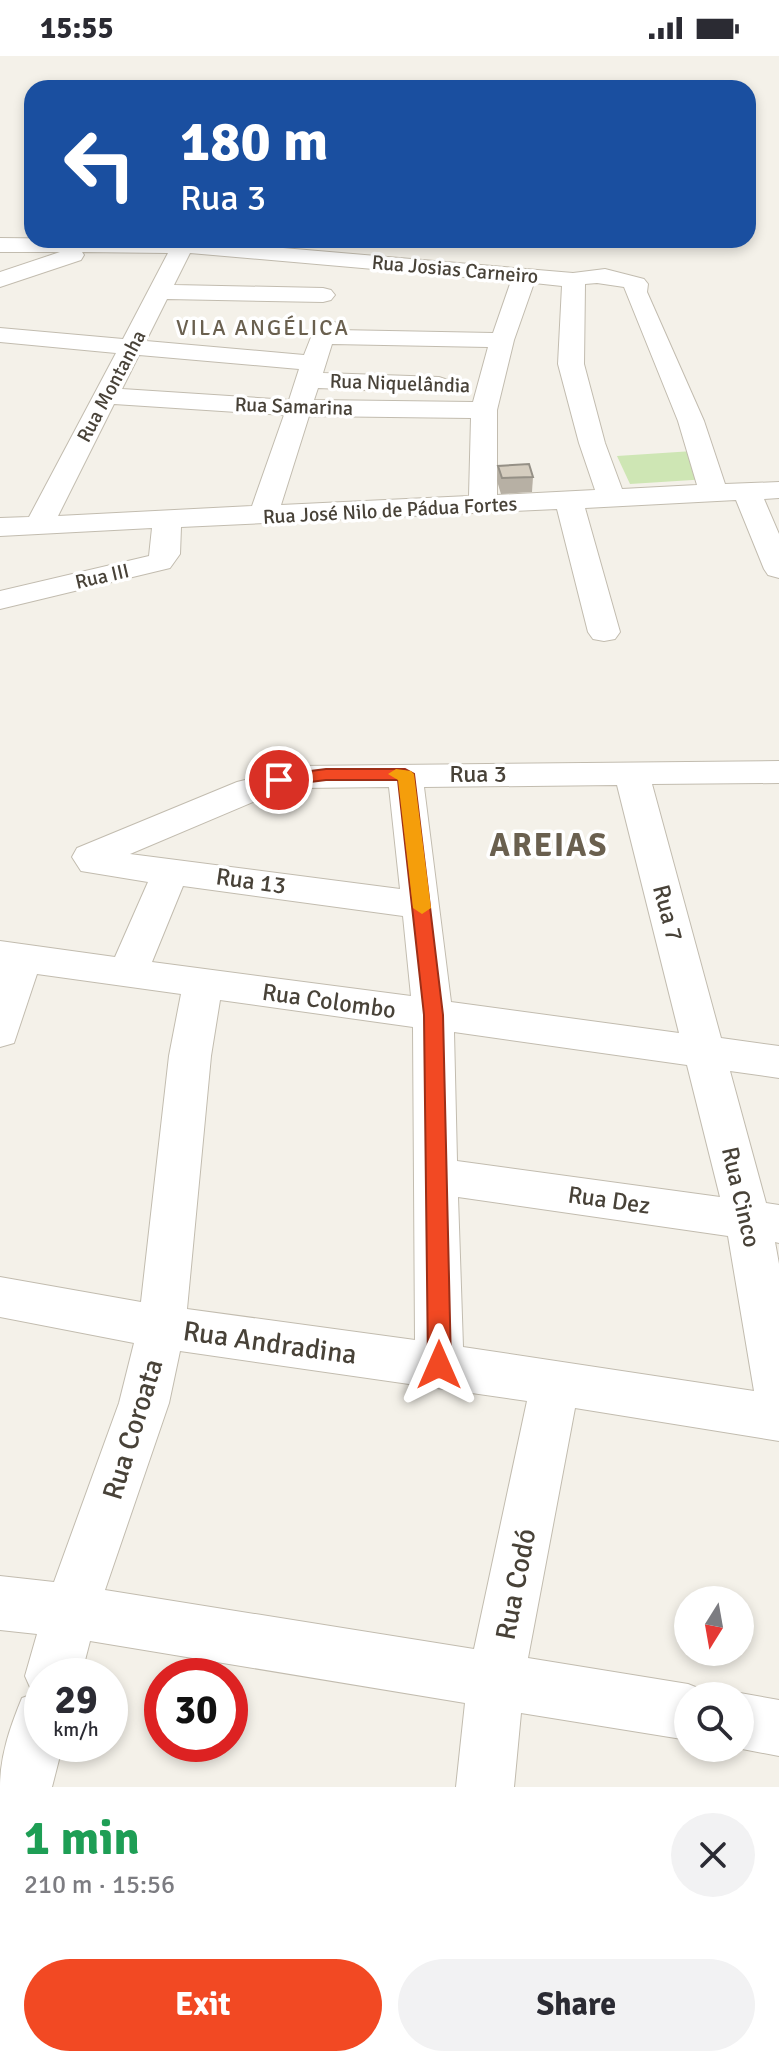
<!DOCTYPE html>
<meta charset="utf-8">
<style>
:root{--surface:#fff;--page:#f2f2f3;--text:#2b2b33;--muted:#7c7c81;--accent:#f24923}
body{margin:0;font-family:Signika,sans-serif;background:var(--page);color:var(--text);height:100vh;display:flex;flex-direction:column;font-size:30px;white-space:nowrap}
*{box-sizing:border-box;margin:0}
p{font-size:26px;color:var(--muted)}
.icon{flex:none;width:44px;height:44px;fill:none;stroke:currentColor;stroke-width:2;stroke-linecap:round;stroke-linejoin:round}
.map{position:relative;height:1731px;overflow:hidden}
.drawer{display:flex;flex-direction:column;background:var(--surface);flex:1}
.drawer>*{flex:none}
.hud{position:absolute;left:24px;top:24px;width:732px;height:168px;border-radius:24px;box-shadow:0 4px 12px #0003;background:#1a4fa0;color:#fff;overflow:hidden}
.needle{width:52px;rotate:191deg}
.controls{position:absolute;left:674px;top:1530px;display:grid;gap:16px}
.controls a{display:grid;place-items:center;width:80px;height:80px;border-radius:50%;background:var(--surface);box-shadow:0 4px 12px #0003;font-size:40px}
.speed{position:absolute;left:24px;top:1602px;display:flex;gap:16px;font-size:40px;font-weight:700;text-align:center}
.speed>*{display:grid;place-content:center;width:104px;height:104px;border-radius:50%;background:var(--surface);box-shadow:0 4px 12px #0003;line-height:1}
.speed small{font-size:20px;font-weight:400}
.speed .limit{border:12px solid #d22;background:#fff;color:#111}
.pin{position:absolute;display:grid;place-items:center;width:68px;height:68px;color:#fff;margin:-34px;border:4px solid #fff;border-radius:50%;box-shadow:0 2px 8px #0007}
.me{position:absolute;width:88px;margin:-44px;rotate:0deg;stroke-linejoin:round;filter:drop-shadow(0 0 6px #0008)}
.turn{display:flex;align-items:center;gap:28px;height:168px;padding:0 24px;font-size:36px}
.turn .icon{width:104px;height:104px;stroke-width:2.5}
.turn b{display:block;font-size:56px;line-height:68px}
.round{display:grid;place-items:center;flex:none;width:84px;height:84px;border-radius:42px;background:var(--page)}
.head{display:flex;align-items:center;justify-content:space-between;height:136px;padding:0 24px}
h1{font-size:48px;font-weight:800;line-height:60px;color:#1e9e55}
.primary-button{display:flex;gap:16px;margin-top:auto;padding:16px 24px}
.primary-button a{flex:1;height:92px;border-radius:48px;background:var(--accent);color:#fff;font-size:32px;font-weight:800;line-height:92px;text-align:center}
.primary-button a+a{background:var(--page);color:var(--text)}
.status{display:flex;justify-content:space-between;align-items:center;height:56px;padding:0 40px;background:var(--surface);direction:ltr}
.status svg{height:22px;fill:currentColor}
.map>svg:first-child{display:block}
.green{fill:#cee6b4}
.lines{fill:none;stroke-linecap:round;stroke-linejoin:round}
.minor-casing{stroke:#c2bcaf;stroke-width:2}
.minor{fill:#fff;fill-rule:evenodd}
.wall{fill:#b7b0a4}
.building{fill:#d5cdbf;stroke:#959086;stroke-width:2}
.route{fill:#f24923;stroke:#9d2f17;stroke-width:2}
.slow{fill:#f59e0b}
.labels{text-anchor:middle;stroke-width:7;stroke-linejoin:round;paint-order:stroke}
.far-street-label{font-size:20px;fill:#484238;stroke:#fff}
.far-neighbourhood-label{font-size:22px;letter-spacing:2px;fill:#6a604f;stroke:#fff}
.street-label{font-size:24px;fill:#484238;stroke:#fff}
.near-street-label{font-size:28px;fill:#484238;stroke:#fff}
.district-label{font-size:32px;font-weight:bold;letter-spacing:2px;fill:#6a604f;stroke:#fff}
</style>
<div class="status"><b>15:55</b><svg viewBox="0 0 49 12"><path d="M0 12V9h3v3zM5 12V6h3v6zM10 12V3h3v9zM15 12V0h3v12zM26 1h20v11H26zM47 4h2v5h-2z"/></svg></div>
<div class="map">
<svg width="779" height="1731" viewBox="0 0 779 1731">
<rect width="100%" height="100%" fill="#f4f1e9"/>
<!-- green -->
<path class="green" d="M693,395L708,423L630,428L617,400Z"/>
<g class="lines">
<defs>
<g id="minor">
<path d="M0,182L191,184L573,217L605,213L644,223L648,228L647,236L704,365L725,428L779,426V442L764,443L779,478V522L768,519L764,513L736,444L585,452L620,576L615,583L604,585L593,583L588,576L557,453L181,471L180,498L170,512L0,553V535L149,500L152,472L0,480V462L29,461L116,297L0,286V272L123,283L168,197L82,196L84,199L81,204L0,231V216L60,196H0ZM190,197L511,225L493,277L337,274L335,266H317L304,299L146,285L167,243L323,246L331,244L335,239L331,234L323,232L174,229ZM534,227L562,230L558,308L579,387L595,434L497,439V354L514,284ZM597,227L624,231L678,365L697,429L622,433L605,387L584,308L585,228ZM332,288L488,291L473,346L314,344L318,332L439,337L448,334L452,329L448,324L439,321L323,317ZM139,299L299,313L289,344L122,333ZM114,348L284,359L252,450L58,460ZM309,360L471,362L469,440L281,449Z"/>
<path d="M779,705V727L652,728L721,982L779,990V1022L730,1015L766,1147L779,1149V1187L775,1186L779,1208V1385L575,1352L528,1602L688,1628L708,1636L710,1640H688V1684L521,1657L514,1731H456L465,1647L90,1585L81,1620H42V1688H63L52,1731H0C0,1700 10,1671 22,1642L33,1638L25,1620L37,1578L0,1574V1520L54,1526L119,1347L134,1287L0,1261V1221L141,1246L169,1000L181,938L37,918L14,987L0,991V885L115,901L148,826L81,815L72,801L77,792L237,726L301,710ZM617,729L679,977L451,946L424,731ZM389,731L400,833L130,798L260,743L301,732ZM183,830L403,860L411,940L152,906ZM220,944L413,971L415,1284L187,1253L211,1000ZM454,976L687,1009L720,1141L457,1105ZM458,1141L728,1180L754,1335L463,1291ZM180,1295L527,1345L474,1593L105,1534L169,1347Z"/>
<path d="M740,1637L779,1644V1700L737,1692H740V1640H732Z"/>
</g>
</defs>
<!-- minor casing -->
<use href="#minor" class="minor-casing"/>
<!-- minor -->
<use href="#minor" class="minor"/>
</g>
<!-- wall -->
<path class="wall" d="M498,410L533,421L532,436L501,438L497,425Z"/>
<!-- building -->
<path class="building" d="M529,408L533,421L502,422L498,410Z"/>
<!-- route -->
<path class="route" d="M326,713H405L414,718L443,959L451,1309L447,1316L439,1319L431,1316L428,1309L424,959L398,724H326L279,730L270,724L279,719Z"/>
<!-- slow -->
<path class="slow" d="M396,713L411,715L414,718L431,852L422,858L413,852L398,724L388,718Z"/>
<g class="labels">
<!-- far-street labels -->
<g class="far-street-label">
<text transform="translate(455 213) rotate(5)" y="7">Rua Josias Carneiro</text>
<text transform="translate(400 327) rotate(2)" y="7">Rua Niquelândia</text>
<text transform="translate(111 330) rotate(-62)" y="7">Rua Montanha</text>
<text transform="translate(294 350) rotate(2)" y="7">Rua Samarina</text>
<text transform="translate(390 454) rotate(-3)" y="7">Rua José Nilo de Pádua Fortes</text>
<text transform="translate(102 520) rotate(-13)" y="7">Rua III</text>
</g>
<!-- far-neighbourhood labels -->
<g class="far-neighbourhood-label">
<text x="263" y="279">VILA ANGÉLICA</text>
</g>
<!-- street labels -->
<g class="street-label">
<text x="478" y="726">Rua 3</text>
<text transform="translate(251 825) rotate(8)" y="8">Rua 13</text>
<text transform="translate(668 857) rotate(75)" y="8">Rua 7</text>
<text transform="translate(329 945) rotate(8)" y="8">Rua Colombo</text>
<text transform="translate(741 1141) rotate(77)" y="8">Rua Cinco</text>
<text transform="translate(609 1144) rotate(8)" y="8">Rua Dez</text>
</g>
<!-- near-street labels -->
<g class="near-street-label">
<text transform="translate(270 1286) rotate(8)" y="10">Rua Andradina</text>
<text transform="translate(132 1373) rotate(-73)" y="10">Rua Coroata</text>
<text transform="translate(515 1528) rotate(-79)" y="10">Rua Codó</text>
</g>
<!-- district labels -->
<g class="district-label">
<text x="549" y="800">AREIAS</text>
</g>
</g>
</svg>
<div class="controls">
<a><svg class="needle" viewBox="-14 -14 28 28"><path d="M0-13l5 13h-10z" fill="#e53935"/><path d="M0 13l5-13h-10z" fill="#7c7c81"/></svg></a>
<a><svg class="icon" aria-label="search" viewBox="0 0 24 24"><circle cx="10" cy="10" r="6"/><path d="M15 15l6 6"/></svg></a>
</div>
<div class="speed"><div>29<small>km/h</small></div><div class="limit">30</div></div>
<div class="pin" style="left:279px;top:724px;background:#d93025"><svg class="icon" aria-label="arrive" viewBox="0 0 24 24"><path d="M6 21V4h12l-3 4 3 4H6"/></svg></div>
<svg class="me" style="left:439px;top:1309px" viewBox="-20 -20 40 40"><path d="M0-17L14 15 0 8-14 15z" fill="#f24923" stroke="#fff" stroke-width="4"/></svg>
<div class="hud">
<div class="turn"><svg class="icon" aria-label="left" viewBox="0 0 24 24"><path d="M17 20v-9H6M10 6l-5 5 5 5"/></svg><div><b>180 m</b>Rua 3</div></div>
</div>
</div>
<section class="drawer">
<div class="head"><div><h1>1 min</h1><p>210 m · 15:56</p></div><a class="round"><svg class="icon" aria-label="close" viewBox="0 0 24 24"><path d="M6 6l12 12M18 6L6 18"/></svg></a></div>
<div class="primary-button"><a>Exit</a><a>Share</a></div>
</section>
